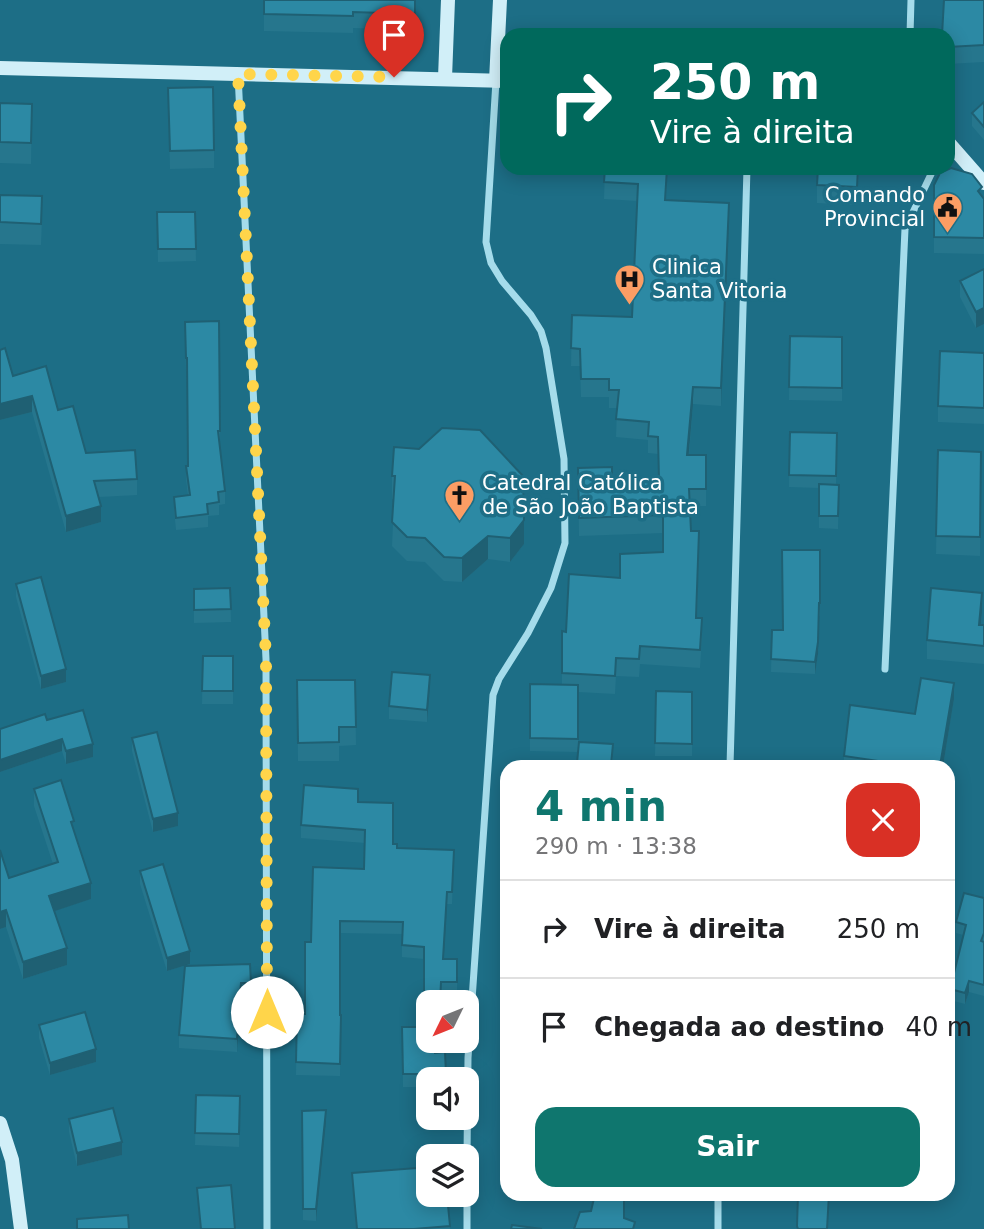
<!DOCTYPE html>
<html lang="pt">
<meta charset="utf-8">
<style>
:root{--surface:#fff;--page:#f6f6f6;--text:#202124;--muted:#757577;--line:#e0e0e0;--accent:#0f766e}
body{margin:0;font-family:"DejaVu Sans",sans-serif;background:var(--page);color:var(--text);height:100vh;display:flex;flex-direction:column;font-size:26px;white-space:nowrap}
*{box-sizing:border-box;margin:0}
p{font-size:23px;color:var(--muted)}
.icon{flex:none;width:38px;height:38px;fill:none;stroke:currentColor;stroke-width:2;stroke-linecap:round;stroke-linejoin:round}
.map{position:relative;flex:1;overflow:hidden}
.panel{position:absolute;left:500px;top:760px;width:455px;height:441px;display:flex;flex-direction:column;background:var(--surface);border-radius:21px;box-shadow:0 4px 18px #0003}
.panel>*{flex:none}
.hud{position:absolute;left:500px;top:28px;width:455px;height:147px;border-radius:21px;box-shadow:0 4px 18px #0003;background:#00695c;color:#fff;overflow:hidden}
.needle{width:46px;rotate:227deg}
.buttons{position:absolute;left:416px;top:990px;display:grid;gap:14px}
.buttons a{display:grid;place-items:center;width:63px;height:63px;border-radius:14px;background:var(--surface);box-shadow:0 4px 18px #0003;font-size:35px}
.pin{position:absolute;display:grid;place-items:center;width:60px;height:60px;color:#fff;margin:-72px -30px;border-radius:50% 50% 50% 0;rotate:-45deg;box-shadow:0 0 7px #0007}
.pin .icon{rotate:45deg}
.me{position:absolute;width:77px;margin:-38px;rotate:0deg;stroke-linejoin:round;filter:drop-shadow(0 0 5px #0008)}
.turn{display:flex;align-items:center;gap:24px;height:147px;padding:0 35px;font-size:32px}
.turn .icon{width:91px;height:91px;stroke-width:2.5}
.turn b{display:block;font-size:49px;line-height:60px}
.round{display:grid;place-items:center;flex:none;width:74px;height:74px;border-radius:21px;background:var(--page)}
.head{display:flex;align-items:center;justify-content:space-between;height:119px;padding:0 35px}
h1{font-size:42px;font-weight:800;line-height:52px;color:var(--accent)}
.action{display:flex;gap:14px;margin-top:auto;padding:14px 35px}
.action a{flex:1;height:80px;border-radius:21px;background:var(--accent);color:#fff;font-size:28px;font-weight:800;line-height:80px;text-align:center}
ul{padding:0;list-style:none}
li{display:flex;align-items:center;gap:21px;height:98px;padding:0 35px;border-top:2px solid var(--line)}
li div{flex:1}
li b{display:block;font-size:26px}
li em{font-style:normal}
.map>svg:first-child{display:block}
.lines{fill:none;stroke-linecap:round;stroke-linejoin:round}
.street{stroke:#a5dceb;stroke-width:7}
.secondary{stroke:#d1eff8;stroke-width:14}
.wall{fill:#26768d}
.shaded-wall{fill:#1f6073}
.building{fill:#2c89a4;stroke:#1f6073;stroke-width:2}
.route{stroke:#ffd54a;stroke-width:12;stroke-dasharray:0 21.6}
.labels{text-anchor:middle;stroke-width:7;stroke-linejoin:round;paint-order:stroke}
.poi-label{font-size:21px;fill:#fff;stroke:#1d6e86;text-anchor:start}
</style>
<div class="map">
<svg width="984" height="1229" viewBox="0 0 984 1229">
<rect width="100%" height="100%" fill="#1d6e86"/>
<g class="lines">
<!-- street -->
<g class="street">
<path d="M910,35L911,0"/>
<path d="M238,74L266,659L267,1229"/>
<path d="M885,669L905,229L934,168"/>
<path d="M730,766L747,168"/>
<path d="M467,1157L468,1058L493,695L499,679L528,633L551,588L565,543L564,459L546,348L541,331L531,315L502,281L491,263L486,242L496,81"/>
<path d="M467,1229V1195"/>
<path d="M718,1229V1194"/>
</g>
<!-- secondary -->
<g class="secondary">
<path d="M0,68L508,81"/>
<path d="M445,78L448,0"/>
<path d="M496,81L500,0"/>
<path d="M948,142L984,183"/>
<path d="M0,1123L12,1160L21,1229"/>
</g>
</g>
<!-- wall -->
<g class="wall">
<path d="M264,0H415V30L353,28V33L264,31Z"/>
<path d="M984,0V62L948,64V35Z"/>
<path d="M168,88L214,150V168L170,169Z"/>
<path d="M984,102V140L972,126V113Z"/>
<path d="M0,103L32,104L31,164L0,163Z"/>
<path d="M605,168H667L666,200L729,220L721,406L693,404L689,455H706V506H690L691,531L699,549L697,618L702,636L700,668L640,664L639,677L616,676L615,694L578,692V752L530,751V684L562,685V631L566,632L620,578L663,552V533L579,536L578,468L612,482L659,479L658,454L648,453V440L616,437L617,408H609V397H581L580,366H571L572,315L632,317L638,201L604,199Z"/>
<path d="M859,168L857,205L817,203V185Z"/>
<path d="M934,185L982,197L984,199V254L934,253Z"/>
<path d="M0,195L42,218L41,245L0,244Z"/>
<path d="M157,212H195L196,261L158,262Z"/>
<path d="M984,269V324L976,328L960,297V281Z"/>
<path d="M185,322L220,431V444H219L225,491V504L219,505V515L208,516V527L176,530L174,510V497L188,495L186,479V466H188L187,371H186Z"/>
<path d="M790,336L842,337V401L789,400Z"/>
<path d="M0,350L13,376L58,410L86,453L137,479V495L99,497L101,522L66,532L32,412L0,420Z"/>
<path d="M984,353V424L938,422V406Z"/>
<path d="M790,432L837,433L836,485H839L838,529L819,528V488L789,487Z"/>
<path d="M394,447L524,544L510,562L488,559L462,582L444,581L425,562L407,561L392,546L394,500L392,499V476Z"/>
<path d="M938,450L981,452L980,556L936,554Z"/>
<path d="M820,550V616H819L818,654L815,674L771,672L772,630H783Z"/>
<path d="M16,584L66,682L41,689L16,597Z"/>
<path d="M230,588L231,622L194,623V589Z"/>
<path d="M982,612L981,625H984V664L927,659V640Z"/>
<path d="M203,656H233V704H202Z"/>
<path d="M297,680H355L356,745L339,746V761H298Z"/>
<path d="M430,687L427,722L389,719V706Z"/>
<path d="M656,691L692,692V756H655Z"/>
<path d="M954,699L943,766H844V756L915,714Z"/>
<path d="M47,720L93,757L66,764L62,751L0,772V729Z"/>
<path d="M132,738L178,826L153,832L132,751Z"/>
<path d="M579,742L613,757L612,766H577Z"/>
<path d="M34,789L74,831L91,899L54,911L67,965L23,979L6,927L0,929V850L9,878L53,864L34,806Z"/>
<path d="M358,802L397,848L454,850L452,904H447L444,959H457V994L441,995L440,1003H429V1019H424V959L402,957V934L340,933V1015H341L340,1076L296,1075L297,1014H305L311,942L364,869L365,843L301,838V825Z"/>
<path d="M140,871L190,964L167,971L140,884Z"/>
<path d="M984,898V996L969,992L965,1004L950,1000V989L963,935L956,933V922Z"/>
<path d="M250,964L251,996H241L237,1052L179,1048V1035Z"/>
<path d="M39,1025L96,1062L50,1075L39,1038Z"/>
<path d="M402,1027L435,1053L445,1052L446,1080H429V1087H403Z"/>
<path d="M196,1095L240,1096L239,1147L195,1145Z"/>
<path d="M302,1111L326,1122L316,1221L303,1220Z"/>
<path d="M69,1119L122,1155L77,1166L69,1132Z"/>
<path d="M417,1170L447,1195L450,1229H356L352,1173Z"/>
<path d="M197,1188L235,1229H200Z"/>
</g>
<!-- shaded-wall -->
<g class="shaded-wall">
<path d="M729,203V220L721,406V388Z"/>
<path d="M984,308V324L976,328V312Z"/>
<path d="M693,387V404L687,473V455Z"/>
<path d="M32,396V412L0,420V404Z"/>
<path d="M101,506V522L66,532V516Z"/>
<path d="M524,520V544L510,562V538Z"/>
<path d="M488,536V559L462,582V558Z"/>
<path d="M982,593V612L979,643V625Z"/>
<path d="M819,603L818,654L815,674V662Z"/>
<path d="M66,669V682L41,689V676Z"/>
<path d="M430,675V687L427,722V710Z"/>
<path d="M954,683V699L943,766H940Z"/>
<path d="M62,739V751L0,772V760Z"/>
<path d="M93,744V757L66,764V751Z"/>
<path d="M178,813V826L153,832V819Z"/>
<path d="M91,883V899L49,913V896Z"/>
<path d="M447,892V904L443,972V959Z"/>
<path d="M6,910V927L0,929V912Z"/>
<path d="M67,948V965L23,979V962Z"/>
<path d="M190,951V964L167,971V958Z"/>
<path d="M969,981V992L965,1004V993Z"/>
<path d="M241,983V996L237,1052V1039Z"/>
<path d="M96,1049V1062L50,1075V1063Z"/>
<path d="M326,1110V1122L316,1221V1209Z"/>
<path d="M122,1142V1155L77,1166V1153Z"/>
</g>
<!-- building -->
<g class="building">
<path d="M264,0H415V14L353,12V16L264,14Z"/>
<path d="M944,0H984V45L948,47V35H942Z"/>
<path d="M213,87L214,150L170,151L168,88Z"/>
<path d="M984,102V127L972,113Z"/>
<path d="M0,103L32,104L31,143L0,142Z"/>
<path d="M605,168H667L665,200L729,203L721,388L693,387L687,455H706V489H689L691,531H699L696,618H702L700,650L640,646L639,659L616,658L615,676L562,673V631L566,632L569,574L620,578V554L663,552V515L579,518L578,468L612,467V482L659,479L658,437L648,436L649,422L616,419L619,390H609V379H581L580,349L571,348L572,315L632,317L638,184L604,182Z"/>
<path d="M818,168H858L857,187L817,185Z"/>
<path d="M951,168L972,174L982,187L978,191L984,199V238L934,237V185L940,173Z"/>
<path d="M0,195L42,196L41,224L0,222Z"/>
<path d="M157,212H195L196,249H158Z"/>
<path d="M984,269V308L976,312L960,281Z"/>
<path d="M219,321L220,431H218L225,491L218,492L219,502L207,504L208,514L176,518L174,497L190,495L186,466H188L187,358H186L185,322Z"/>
<path d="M790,336L842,337V388L789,387Z"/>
<path d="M5,348L13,376L46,366L58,410L73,406L86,453L135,450L137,479L94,481L101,506L66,516L32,396L0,404V350Z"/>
<path d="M940,351L984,353V408L938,406Z"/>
<path d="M442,428L480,430L523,476L524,520L510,538L488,536L462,558L444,557L425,538L407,537L392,522L395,476H392L394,447L419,449Z"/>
<path d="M790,432L837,433L836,476L789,475Z"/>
<path d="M938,450L981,452L980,537L936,536Z"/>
<path d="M819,484L839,485L838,516H819Z"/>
<path d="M782,550H820V603H819L818,642L815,662L771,659L772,630H783Z"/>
<path d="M41,577L66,669L41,676L16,584Z"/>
<path d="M230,588L231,609L194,610V589Z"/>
<path d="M931,588L982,593L979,625H984V646L927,640Z"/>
<path d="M203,656H233V691H202Z"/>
<path d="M392,672L430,675L427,710L389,706Z"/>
<path d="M921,678L954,683L940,766H912L844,756L850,705L915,714Z"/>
<path d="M297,680H355L356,727H339V742L298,743Z"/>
<path d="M530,684L578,685V739L530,738Z"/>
<path d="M656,691L692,692V744L655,743Z"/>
<path d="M83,710L93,744L66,751L62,739L0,760V729L45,714L47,720Z"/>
<path d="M157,732L178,813L153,819L132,738Z"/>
<path d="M579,742L613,744L611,765L577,763Z"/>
<path d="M61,780L74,821L71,822L91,883L49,896L67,948L23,962L6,910L0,912V850L9,878L58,862L34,789Z"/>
<path d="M304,785L358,789V802L393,803V844H397V848L454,850L452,892H447L443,959H457V982H441L440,1003H429V1006H424V947L402,945L403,922L340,921V1015H341L340,1064L296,1062L297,1014H305V942H311L313,867L364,869L365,830L301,825Z"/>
<path d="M163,864L190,951L167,958L140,871Z"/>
<path d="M964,893L984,898V933L981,941L984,942V985L969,981L965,993L950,989L966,925L956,922Z"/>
<path d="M250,964L251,983H241L237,1039L179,1035L185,966Z"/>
<path d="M85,1012L96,1049L50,1063L39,1025Z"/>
<path d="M402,1027H429V1041H434L435,1053L445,1052L446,1074H403Z"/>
<path d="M196,1095L240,1096L239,1134L195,1133Z"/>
<path d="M113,1108L122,1142L77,1153L69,1119Z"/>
<path d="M326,1110L316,1209H303L302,1111Z"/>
<path d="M417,1168V1170L429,1169V1195H447L450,1226L414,1229H357L352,1173Z"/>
<path d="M231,1185L235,1229H201L197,1188Z"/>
<path d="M595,1194L624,1200V1218L635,1222L633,1229H574L580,1212L591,1211Z"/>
<path d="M798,1194H829L827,1229H798L797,1226Z"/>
<path d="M128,1215L129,1229H77V1219Z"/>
<path d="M512,1225L542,1229H511Z"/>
</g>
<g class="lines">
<!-- route -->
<path class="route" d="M267,1012L266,659L238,74L394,77"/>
</g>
<!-- icons -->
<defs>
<symbol id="civic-pin" viewBox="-11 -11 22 30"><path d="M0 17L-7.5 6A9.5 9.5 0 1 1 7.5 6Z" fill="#fb9d64" stroke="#1d6e86"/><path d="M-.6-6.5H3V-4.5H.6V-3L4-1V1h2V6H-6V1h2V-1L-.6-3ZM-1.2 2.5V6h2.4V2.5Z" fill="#111"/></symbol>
<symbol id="hospital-pin" viewBox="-11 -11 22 30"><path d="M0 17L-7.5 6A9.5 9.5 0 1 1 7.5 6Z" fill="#fb9d64" stroke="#1d6e86"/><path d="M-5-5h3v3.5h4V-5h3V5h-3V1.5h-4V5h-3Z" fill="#111"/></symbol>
<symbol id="church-pin" viewBox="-11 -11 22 30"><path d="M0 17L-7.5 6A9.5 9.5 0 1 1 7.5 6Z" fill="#fb9d64" stroke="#1d6e86"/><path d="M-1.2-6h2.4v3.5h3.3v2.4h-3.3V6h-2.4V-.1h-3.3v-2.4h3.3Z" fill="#111"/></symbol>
</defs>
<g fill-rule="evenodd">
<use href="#civic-pin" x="930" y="190" width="35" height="47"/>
<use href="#hospital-pin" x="612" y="262" width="35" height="47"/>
<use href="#church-pin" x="442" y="478" width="35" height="47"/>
</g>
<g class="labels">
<!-- poi labels -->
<g class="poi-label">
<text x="925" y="202" text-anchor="end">Comando<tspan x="925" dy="24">Provincial</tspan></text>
<text x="652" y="274">Clinica<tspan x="652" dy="24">Santa Vitoria</tspan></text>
<text x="482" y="490">Catedral Católica<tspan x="482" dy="24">de São João Baptista</tspan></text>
</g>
</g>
</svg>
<div class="buttons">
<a><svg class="needle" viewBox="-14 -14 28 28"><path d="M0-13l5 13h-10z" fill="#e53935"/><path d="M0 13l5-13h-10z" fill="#757577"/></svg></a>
<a><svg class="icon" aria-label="sound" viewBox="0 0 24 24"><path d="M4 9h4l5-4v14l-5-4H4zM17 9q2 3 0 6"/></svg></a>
<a><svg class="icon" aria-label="layers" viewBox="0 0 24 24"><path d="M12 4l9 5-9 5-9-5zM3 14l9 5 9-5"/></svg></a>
</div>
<div class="pin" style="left:394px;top:77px;background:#d93025"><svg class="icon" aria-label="arrive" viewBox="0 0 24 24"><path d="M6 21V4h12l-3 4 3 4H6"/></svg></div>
<svg class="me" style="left:267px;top:1012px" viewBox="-20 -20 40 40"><circle r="19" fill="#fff"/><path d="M0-13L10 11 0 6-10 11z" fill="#ffd54a"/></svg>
<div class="hud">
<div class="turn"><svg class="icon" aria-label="right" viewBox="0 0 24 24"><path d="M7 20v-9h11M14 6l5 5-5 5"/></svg><div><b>250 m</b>Vire à direita</div></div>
</div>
<section class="panel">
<div class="head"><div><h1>4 min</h1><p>290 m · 13:38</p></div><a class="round" style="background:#d93025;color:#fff"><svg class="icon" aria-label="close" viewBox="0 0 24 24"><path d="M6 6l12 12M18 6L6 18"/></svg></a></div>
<ul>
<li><svg class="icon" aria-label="right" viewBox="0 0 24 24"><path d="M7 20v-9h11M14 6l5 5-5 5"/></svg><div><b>Vire à direita</b></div><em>250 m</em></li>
<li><svg class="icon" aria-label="arrive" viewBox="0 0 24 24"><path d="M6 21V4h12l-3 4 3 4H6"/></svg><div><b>Chegada ao destino</b></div><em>40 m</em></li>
</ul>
<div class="action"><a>Sair</a></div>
</section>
</div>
